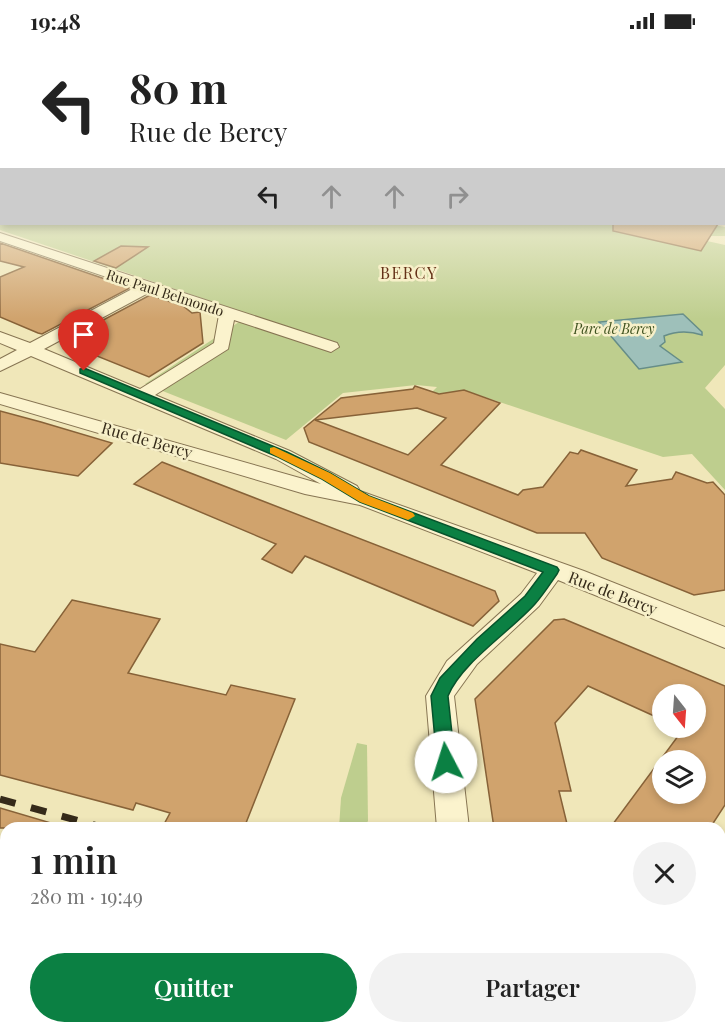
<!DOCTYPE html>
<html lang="fr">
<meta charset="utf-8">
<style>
:root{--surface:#fff;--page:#f2f2f2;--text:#222;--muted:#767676;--accent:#0b8043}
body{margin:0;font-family:"Playfair Display",serif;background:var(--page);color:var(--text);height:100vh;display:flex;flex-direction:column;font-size:22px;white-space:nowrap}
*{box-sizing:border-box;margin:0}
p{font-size:20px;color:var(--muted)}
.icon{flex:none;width:33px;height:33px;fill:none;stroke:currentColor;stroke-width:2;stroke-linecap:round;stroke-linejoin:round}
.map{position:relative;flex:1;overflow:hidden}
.drawer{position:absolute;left:0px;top:780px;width:726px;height:212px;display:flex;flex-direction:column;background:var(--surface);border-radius:18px 18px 0 0;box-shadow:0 3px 9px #0003}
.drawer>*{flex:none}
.guide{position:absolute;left:0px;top:0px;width:726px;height:183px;box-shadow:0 3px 9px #0003;background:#fff;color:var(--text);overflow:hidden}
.needle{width:39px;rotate:163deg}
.controls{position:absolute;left:652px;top:642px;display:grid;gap:12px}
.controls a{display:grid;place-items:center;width:54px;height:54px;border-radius:50%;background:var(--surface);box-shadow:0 3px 9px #0003;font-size:30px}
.pin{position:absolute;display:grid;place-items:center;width:51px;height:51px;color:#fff;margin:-62px -26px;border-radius:50% 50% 50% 0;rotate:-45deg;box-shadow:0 0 6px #0007}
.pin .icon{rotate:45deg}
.me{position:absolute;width:66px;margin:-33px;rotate:355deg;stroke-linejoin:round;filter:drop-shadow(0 0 4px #0008)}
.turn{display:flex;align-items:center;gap:21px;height:126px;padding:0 30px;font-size:27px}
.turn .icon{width:78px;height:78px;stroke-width:2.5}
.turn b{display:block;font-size:42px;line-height:51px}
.lanes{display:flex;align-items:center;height:57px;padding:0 30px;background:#0003;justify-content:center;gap:30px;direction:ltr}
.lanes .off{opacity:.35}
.round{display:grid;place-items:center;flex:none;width:63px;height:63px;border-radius:32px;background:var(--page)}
.head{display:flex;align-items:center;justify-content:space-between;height:102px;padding:0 30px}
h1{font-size:36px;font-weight:600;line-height:45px}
.cta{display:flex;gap:12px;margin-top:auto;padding:12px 30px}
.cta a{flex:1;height:69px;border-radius:36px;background:var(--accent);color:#fff;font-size:24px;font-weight:600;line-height:69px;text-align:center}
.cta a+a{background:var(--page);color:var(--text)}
.status{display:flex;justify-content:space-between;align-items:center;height:42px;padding:0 30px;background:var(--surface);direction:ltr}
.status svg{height:16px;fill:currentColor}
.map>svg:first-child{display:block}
.green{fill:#bece8e}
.water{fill:#9ec0ba;stroke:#668d88;stroke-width:1.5}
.building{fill:#d0a36d;stroke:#876238;stroke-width:1.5;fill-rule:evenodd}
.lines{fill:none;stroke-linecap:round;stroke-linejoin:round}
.street-casing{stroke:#877553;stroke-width:2}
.primary-casing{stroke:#544229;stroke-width:1}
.street{fill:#fbf3cd;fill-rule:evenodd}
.primary{fill:#f7e48d;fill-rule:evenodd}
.rail{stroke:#352a19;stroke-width:7;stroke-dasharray:16 16;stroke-linecap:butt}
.route{fill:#0b8043;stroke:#07532c;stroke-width:1.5}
.slow{fill:#f59e0b}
.labels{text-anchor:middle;stroke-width:5;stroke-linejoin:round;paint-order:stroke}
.far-street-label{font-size:14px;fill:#352a19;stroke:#f7f0c9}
.far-park-label{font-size:14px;font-style:italic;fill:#3f521f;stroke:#f7f0c9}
.far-quarter-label{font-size:16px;letter-spacing:1.5px;fill:#643117;stroke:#f7f0c9}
.street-label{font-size:16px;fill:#352a19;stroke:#f7f0c9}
</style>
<div class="status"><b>19:48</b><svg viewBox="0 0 49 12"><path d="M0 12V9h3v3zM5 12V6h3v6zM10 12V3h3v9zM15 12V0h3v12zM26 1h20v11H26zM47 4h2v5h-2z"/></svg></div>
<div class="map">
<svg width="725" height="991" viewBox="0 0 725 991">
<rect width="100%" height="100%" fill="#f0e7b9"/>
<!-- green -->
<g class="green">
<path d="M0,139L2,182H708L725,185V194H710L707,199L725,203V323L705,346L725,367V448L692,412L663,415L464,348L439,352L432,350L437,345L416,343L343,351L286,398L145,342L239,280L219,262L0,188Z"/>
<path d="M357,701L367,703L368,779L363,786H339L341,756Z"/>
</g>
<!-- water -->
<path class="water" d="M683,272L702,290V293C690,289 676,289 664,294L665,300L660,304L682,320L639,327L599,280Z"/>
<!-- building -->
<g class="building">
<path d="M613,182H718L701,209L613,189Z"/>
<path d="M0,201L102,236L130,246L42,292L38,291L0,275V235L24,225L0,219Z"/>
<path d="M121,204L148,205L116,226L94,219Z"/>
<path d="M150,253L183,264L192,271L200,270L203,301L149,335L62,300Z"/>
<path d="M415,344L439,352L464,348L500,361L441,423L518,453L523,448L543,445L570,410L578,412L581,408L637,428L626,444L672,437L676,430L707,441L713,440L725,453V548L694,553L602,516L585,491H537L309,400L304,386L341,356L413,347ZM417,366L446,376L408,413L315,378Z"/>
<path d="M0,369L41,380L112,401L78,434L0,421Z"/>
<path d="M162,420L495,549L499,559L473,584L305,514L292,531L262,517L276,502L134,442Z"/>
<path d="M72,558L160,577L128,631L226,653L231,643L295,657L244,786H162L170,771L136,761L133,768L0,733V602L35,610Z"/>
<path d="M564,577L725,644V763L710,786H610L684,686H696V652H663V678L588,644L555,681L571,749H559L568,786H494L475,657L554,578ZM663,718H696V752H663Z"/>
<path d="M0,766L51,781V786H0Z"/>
</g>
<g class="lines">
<defs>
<g id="street">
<path d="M0,191L337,301L339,305L331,310L234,278L228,307L155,353L290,409L357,444L360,449L584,529L725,585V606L558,538L539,564L477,622L454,654L469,786H437L426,654L447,619L521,552L537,531L360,463L305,452L0,362V351L321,442L276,417L31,314L0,329V317L17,308L0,301V290L30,301L136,245L0,199ZM150,250L219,273L214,301L140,347L44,307Z"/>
<path d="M725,832V872L720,874V834Z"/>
<rect x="456" y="986" width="38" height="5"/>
<path d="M626,986H665L663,991H624Z"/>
</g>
<rect id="primary" x="724" y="170" width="1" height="12"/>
</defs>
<!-- street casing -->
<use href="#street" class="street-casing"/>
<!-- primary casing -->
<use href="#primary" class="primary-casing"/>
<!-- street -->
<use href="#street" class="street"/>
<!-- primary -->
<use href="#primary" class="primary"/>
<!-- rail -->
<g class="rail">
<path d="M0,757L105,786"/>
<path d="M0,808L6,810"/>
<path d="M0,830L6,832"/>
<path d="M0,889L6,891"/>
<path d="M0,916L6,918"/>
<path d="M8,986L24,991"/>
</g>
</g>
<!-- sky -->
<linearGradient id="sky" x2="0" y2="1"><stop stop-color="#8ab9d6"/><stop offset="0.5" stop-color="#f8f4e0"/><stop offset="1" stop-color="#f8f4e0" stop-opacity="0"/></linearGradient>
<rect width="725" height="277" fill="url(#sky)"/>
<!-- route -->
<path class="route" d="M84,326L287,410L330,431L369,454L557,525L559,528L557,532C550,542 543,553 535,562C511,589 461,621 448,654L455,720L452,726L446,728L440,726L437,720L431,654L440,636L477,597L525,554L543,530L360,460L322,437L278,415L80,331V327Z"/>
<!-- slow -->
<path class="slow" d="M274,405L330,431L369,454L413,471L415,474L408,478L360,460L322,437L270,411V406Z"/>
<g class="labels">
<!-- far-street labels -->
<g class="far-street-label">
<text transform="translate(165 251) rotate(18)" y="5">Rue Paul Belmondo</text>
</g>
<!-- far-park labels -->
<g class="far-park-label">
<text x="614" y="292">Parc de Bercy</text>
</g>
<!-- far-quarter labels -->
<g class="far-quarter-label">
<text x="409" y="237">BERCY</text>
</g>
<!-- street labels -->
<g class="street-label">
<text transform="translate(147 398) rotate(16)" y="6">Rue de Bercy</text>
<text transform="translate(613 551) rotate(21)" y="6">Rue de Bercy</text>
</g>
</g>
</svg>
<div class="controls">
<a><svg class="needle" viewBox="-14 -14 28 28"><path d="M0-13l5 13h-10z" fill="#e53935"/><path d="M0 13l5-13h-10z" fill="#767676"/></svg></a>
<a><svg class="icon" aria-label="layers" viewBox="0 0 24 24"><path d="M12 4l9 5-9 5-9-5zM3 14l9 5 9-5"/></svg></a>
</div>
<div class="pin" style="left:84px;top:329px;background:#d93025"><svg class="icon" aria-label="arrive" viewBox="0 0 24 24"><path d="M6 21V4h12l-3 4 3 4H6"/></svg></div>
<svg class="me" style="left:446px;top:720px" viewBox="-20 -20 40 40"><circle r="19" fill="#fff"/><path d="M0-13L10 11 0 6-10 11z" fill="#0b8043"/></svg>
<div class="guide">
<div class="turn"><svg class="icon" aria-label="left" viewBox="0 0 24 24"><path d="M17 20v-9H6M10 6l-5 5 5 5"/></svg><div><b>80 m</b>Rue de Bercy</div></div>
<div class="lanes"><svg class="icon" aria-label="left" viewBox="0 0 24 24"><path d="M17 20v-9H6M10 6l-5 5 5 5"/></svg><svg class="icon off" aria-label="ahead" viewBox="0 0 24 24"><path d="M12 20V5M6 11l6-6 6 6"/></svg><svg class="icon off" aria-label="ahead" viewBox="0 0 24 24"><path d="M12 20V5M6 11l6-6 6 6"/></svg><svg class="icon off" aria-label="right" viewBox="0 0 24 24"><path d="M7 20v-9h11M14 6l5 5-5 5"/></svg></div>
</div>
<section class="drawer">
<div class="head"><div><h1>1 min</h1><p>280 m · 19:49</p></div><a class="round"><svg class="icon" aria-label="close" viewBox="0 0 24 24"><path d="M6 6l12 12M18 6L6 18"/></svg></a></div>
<div class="cta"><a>Quitter</a><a>Partager</a></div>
</section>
</div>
